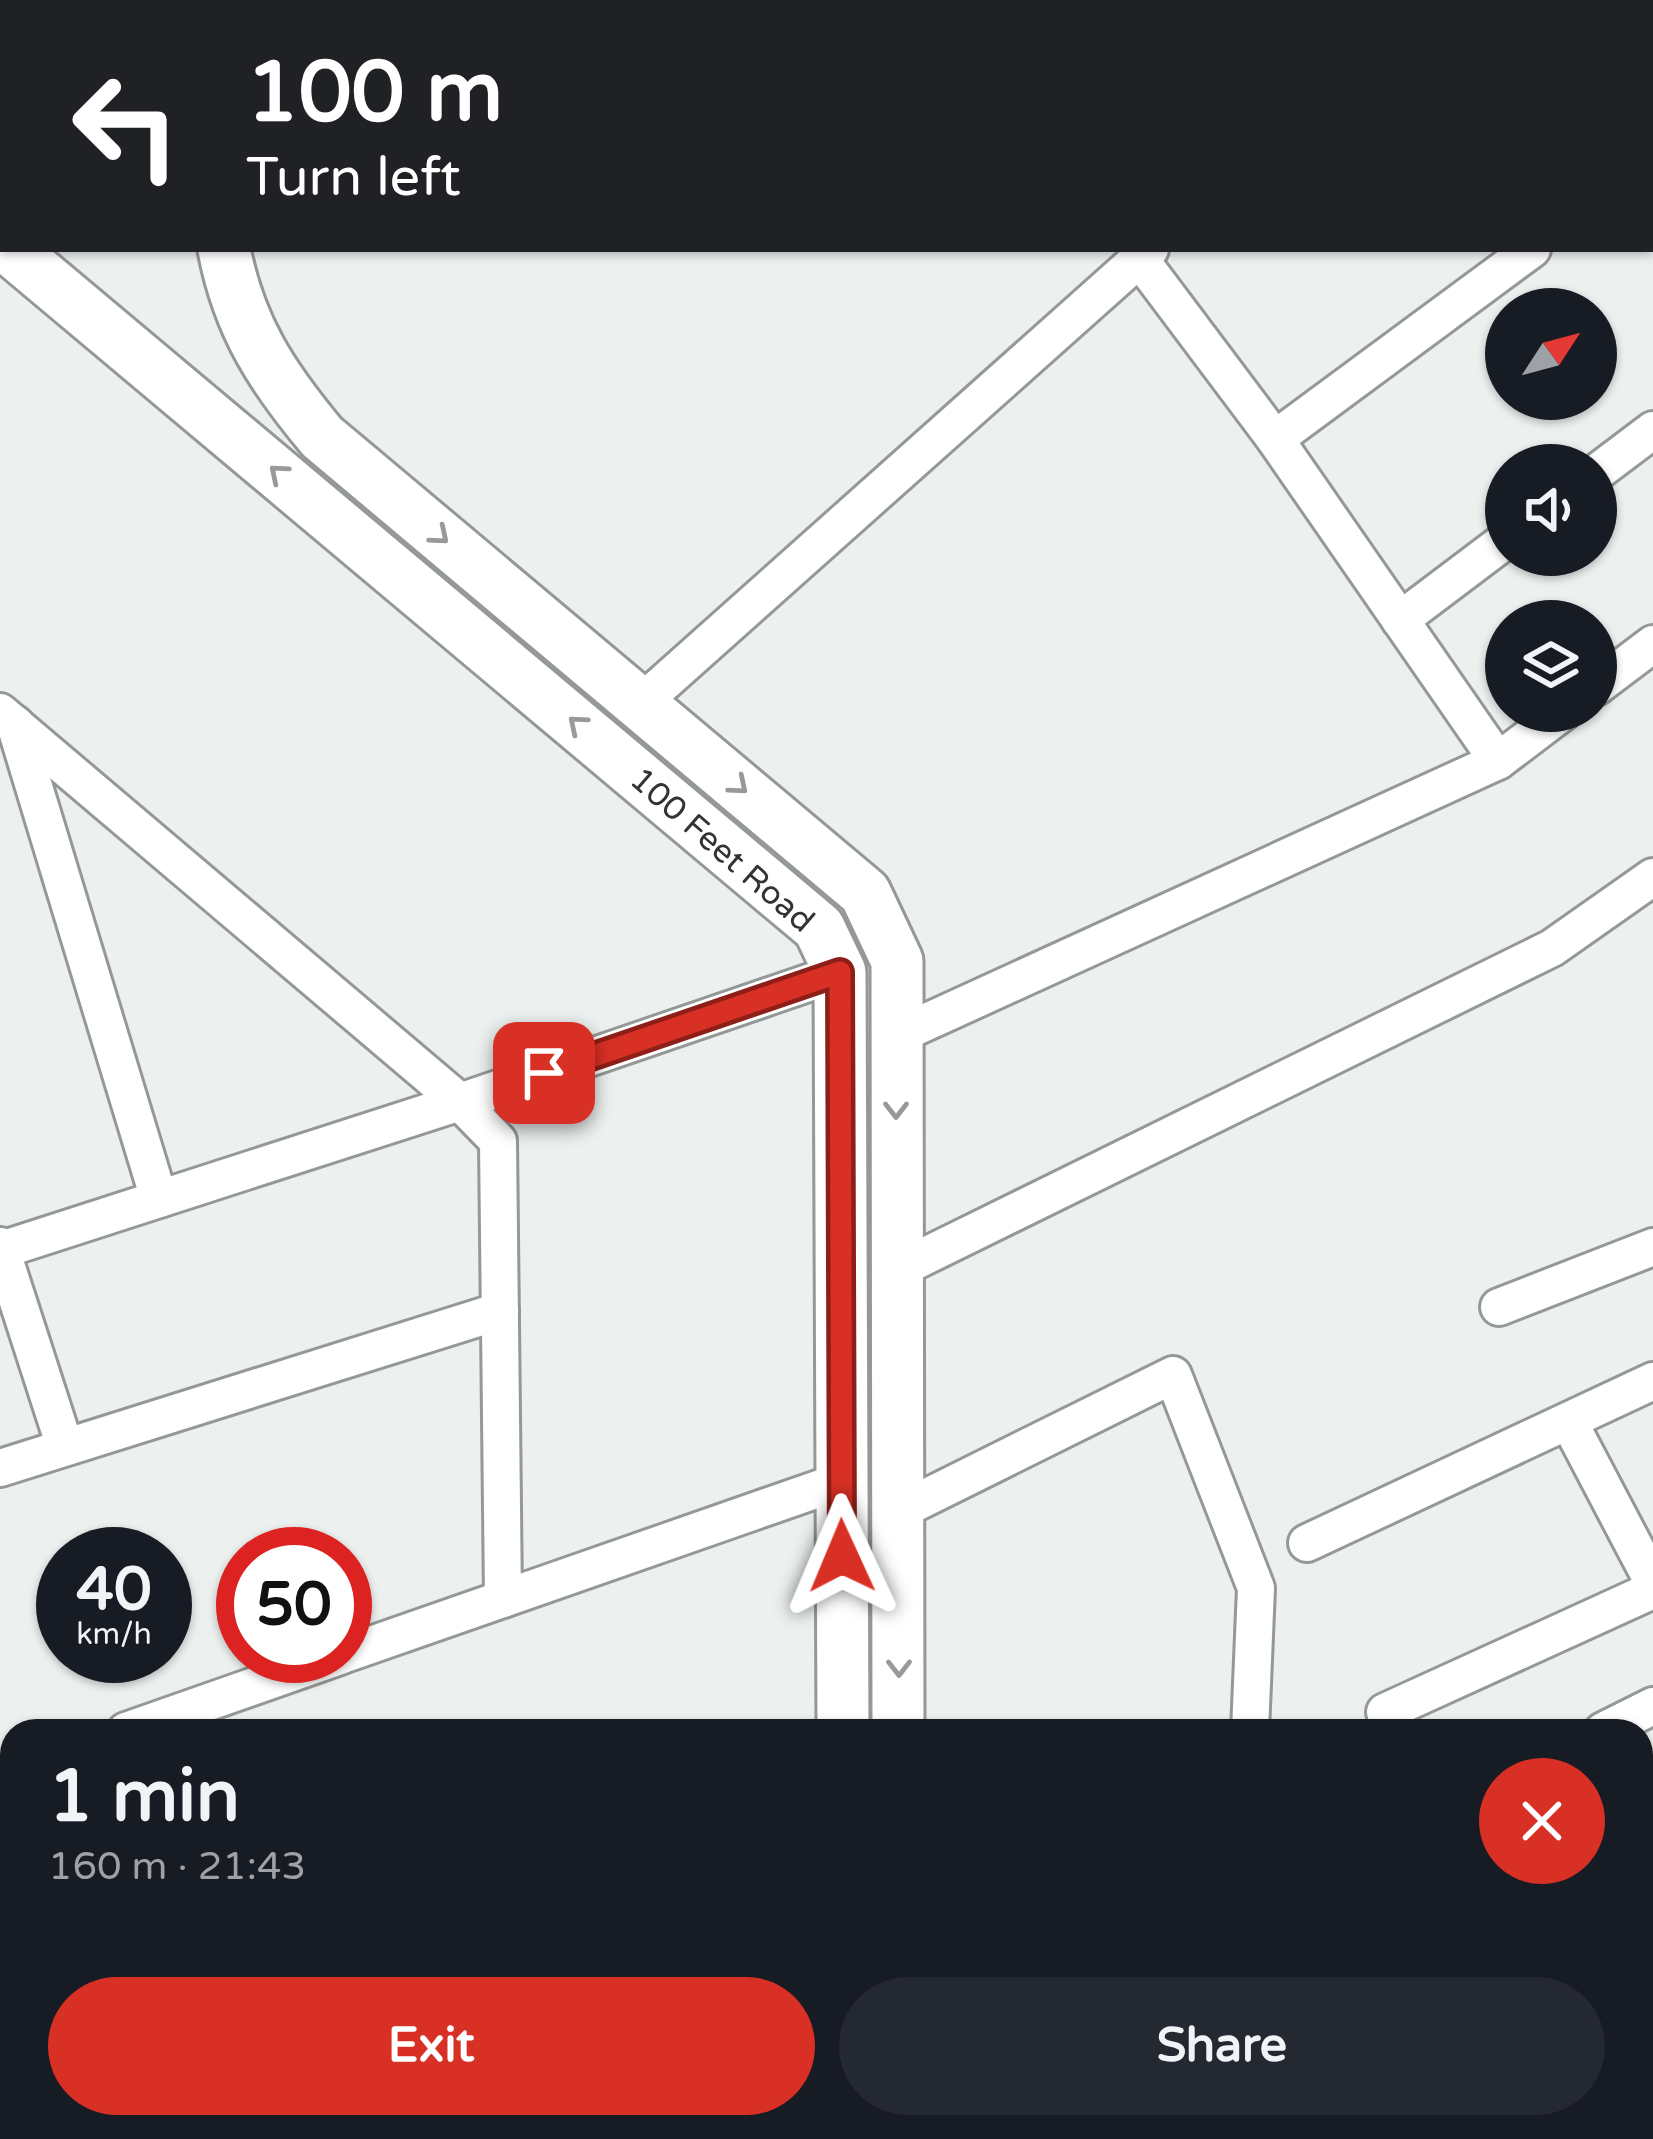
<!DOCTYPE html>
<meta charset="utf-8">
<style>
:root{--surface:#171b24;--page:#242831;--text:#f1f3f6;--muted:#9ea1a6;--accent:#d93025}
body{margin:0;font-family:"Varela Round",sans-serif;background:var(--page);color:var(--text);height:100vh;display:flex;flex-direction:column;font-size:45px;white-space:nowrap}
*{box-sizing:border-box;margin:0}
p{font-size:39px;color:var(--muted)}
.icon{flex:none;width:66px;height:66px;fill:none;stroke:currentColor;stroke-width:2;stroke-linecap:round;stroke-linejoin:round}
.map{position:relative;flex:1;overflow:hidden}
.drawer{position:absolute;left:0px;top:1719px;width:1653px;height:420px;display:flex;flex-direction:column;background:var(--surface);border-radius:36px 36px 0 0;box-shadow:0 3px 9px #0004}
.drawer>*{flex:none}
.banner{position:absolute;left:0px;top:0px;width:1653px;height:252px;box-shadow:0 3px 9px #0004;background:#202124;color:#fff;overflow:hidden}
.needle{width:78px;rotate:54deg}
.tools{position:absolute;left:1485px;top:288px;display:grid;gap:24px}
.tools a{display:grid;place-items:center;width:132px;height:132px;border-radius:50%;background:var(--surface);box-shadow:0 3px 9px #0004;font-size:60px}
.speed{position:absolute;left:36px;top:1527px;display:flex;gap:24px;font-size:60px;font-weight:700;text-align:center}
.speed>*{display:grid;place-content:center;width:156px;height:156px;border-radius:50%;background:var(--surface);box-shadow:0 3px 9px #0004;line-height:1}
.speed small{font-size:30px;font-weight:400}
.speed .limit{border:18px solid #d22;background:#fff;color:#111}
.pin{position:absolute;display:grid;place-items:center;width:102px;height:102px;color:#fff;margin:-51px;border-radius:24px;box-shadow:0 6px 18px #0006}
.me{position:absolute;width:132px;margin:-66px;rotate:359deg;stroke-linejoin:round;filter:drop-shadow(0 0 9px #0008)}
.turn{display:flex;align-items:center;gap:42px;height:252px;padding:0 48px;font-size:54px}
.turn .icon{width:156px;height:156px;stroke-width:2.5}
.turn b{display:block;font-size:84px;line-height:102px}
.round{display:grid;place-items:center;flex:none;width:126px;height:126px;border-radius:63px;background:var(--page)}
.headline{display:flex;align-items:center;justify-content:space-between;height:204px;padding:0 48px}
h1{font-size:72px;font-weight:700;line-height:90px}
.cta{display:flex;gap:24px;margin-top:auto;padding:24px 48px}
.cta a{flex:1;height:138px;border-radius:72px;background:var(--accent);color:#fff;font-size:48px;font-weight:700;line-height:138px;text-align:center}
.cta a+a{background:var(--page);color:var(--text)}
.map>svg:first-child{display:block}
.lines{fill:none;stroke-linecap:round;stroke-linejoin:round}
.minor-casing{stroke:#949897;stroke-width:42}
.secondary-casing{stroke:#949897;stroke-width:57}
.minor{stroke:#fff;stroke-width:36}
.secondary{stroke:#fff;stroke-width:51}
.oneway{stroke:#989a99}
.route-casing{stroke:#8d1f18;stroke-width:30}
.route{stroke:#d93025;stroke-width:21}
.labels{text-anchor:middle;stroke-width:10;stroke-linejoin:round;paint-order:stroke}
.street-label{font-size:33px;fill:#323433;stroke:#fff}
</style>
<div class="map">
<svg width="1653" height="2139" viewBox="0 0 1653 2139">
<rect width="100%" height="100%" fill="#ecf0ef"/>
<g class="lines">
<defs>
<g id="minor">
<path d="M1259,0L1262,3"/>
<path d="M1470,3L1474,0"/>
<path d="M0,90L3,89"/>
<path d="M1650,162L1653,160"/>
<path d="M1139,258L1275,439L1498,761"/>
<path d="M1275,439L1532,249"/>
<path d="M1596,473L1653,430"/>
<path d="M1400,620L1506,540"/>
<path d="M1596,687L1653,644"/>
<path d="M640,704L1150,249"/>
<path d="M0,712L460,1102L498,1141L503,1599"/>
<path d="M15,724L159,1199"/>
<path d="M896,1036L1498,761L1564,711"/>
<path d="M0,1246L65,1447"/>
<path d="M1,1250L460,1102L840,972"/>
<path d="M897,1270L1552,948L1653,877"/>
<path d="M1499,1307L1653,1247"/>
<path d="M1569,1422L1653,1582"/>
<path d="M0,1468L500,1311"/>
<path d="M899,1511L1173,1375L1256,1588L1250,1731"/>
<path d="M1307,1543L1653,1381"/>
<path d="M345,1654L841,1481"/>
<path d="M1385,1712L1653,1590"/>
<path d="M126,1731L340,1656"/>
<path d="M1603,1731L1653,1706"/>
<path d="M0,1775L12,1771"/>
<path d="M1641,1957L1653,1981"/>
<path d="M0,2069L12,2065"/>
<path d="M517,2127L519,2139"/>
<path d="M1518,2127L1523,2139"/>
<path d="M1233,2139L1234,2127"/>
</g>
<g id="secondary">
<path d="M178,0V3"/>
<path d="M10,249L819,928L840,972L843,1731"/>
<path d="M224,249C239,327 272,377 322,437L865,893L897,961L898,1731"/>
<path d="M840,2139V2127"/>
<path d="M896,2139V2127"/>
</g>
</defs>
<!-- minor casing -->
<use href="#minor" class="minor-casing"/>
<!-- secondary casing -->
<use href="#secondary" class="secondary-casing"/>
<!-- minor -->
<use href="#minor" class="minor"/>
<!-- secondary -->
<use href="#secondary" class="secondary"/>
</g>
<!-- one-way arrows -->
<defs><path id="oneway-chevron" d="M-2-3.5L2.5 0L-2 3.5" fill="none" stroke-width="1.6" stroke-linecap="round" stroke-linejoin="round" transform="scale(3)"/></defs>
<g class="oneway">
<use href="#oneway-chevron" transform="translate(278 473) rotate(-140)"/>
<use href="#oneway-chevron" transform="translate(440 536) rotate(40)"/>
<use href="#oneway-chevron" transform="translate(577 724) rotate(-140)"/>
<use href="#oneway-chevron" transform="translate(739 786) rotate(40)"/>
<use href="#oneway-chevron" transform="translate(896 1110) rotate(90)"/>
<use href="#oneway-chevron" transform="translate(899 1668) rotate(90)"/>
</g>
<g class="lines">
<defs>
<path id="route" d="M544,1073L840,972L842,1556"/>
</defs>
<!-- route casing -->
<use href="#route" class="route-casing"/>
<!-- route -->
<use href="#route" class="route"/>
</g>
<g class="labels">
<!-- street labels -->
<g class="street-label">
<text transform="translate(723 849) rotate(41)" y="12">100 Feet Road</text>
</g>
</g>
</svg>
<div class="tools">
<a><svg class="needle" viewBox="-14 -14 28 28"><path d="M0-13l5 13h-10z" fill="#e53935"/><path d="M0 13l5-13h-10z" fill="#9ea1a6"/></svg></a>
<a><svg class="icon" aria-label="sound" viewBox="0 0 24 24"><path d="M4 9h4l5-4v14l-5-4H4zM17 9q2 3 0 6"/></svg></a>
<a><svg class="icon" aria-label="layers" viewBox="0 0 24 24"><path d="M12 4l9 5-9 5-9-5zM3 14l9 5 9-5"/></svg></a>
</div>
<div class="speed"><div>40<small>km/h</small></div><div class="limit">50</div></div>
<div class="pin" style="left:544px;top:1073px;background:#d93025"><svg class="icon" aria-label="arrive" viewBox="0 0 24 24"><path d="M6 21V4h12l-3 4 3 4H6"/></svg></div>
<svg class="me" style="left:842px;top:1556px" viewBox="-20 -20 40 40"><path d="M0-17L14 15 0 8-14 15z" fill="#d93025" stroke="#fff" stroke-width="4"/></svg>
<div class="banner">
<div class="turn"><svg class="icon" aria-label="left" viewBox="0 0 24 24"><path d="M17 20v-9H6M10 6l-5 5 5 5"/></svg><div><b>100 m</b>Turn left</div></div>
</div>
<section class="drawer">
<div class="headline"><div><h1>1 min</h1><p>160 m · 21:43</p></div><a class="round" style="background:#d93025;color:#fff"><svg class="icon" aria-label="close" viewBox="0 0 24 24"><path d="M6 6l12 12M18 6L6 18"/></svg></a></div>
<div class="cta"><a>Exit</a><a>Share</a></div>
</section>
</div>
